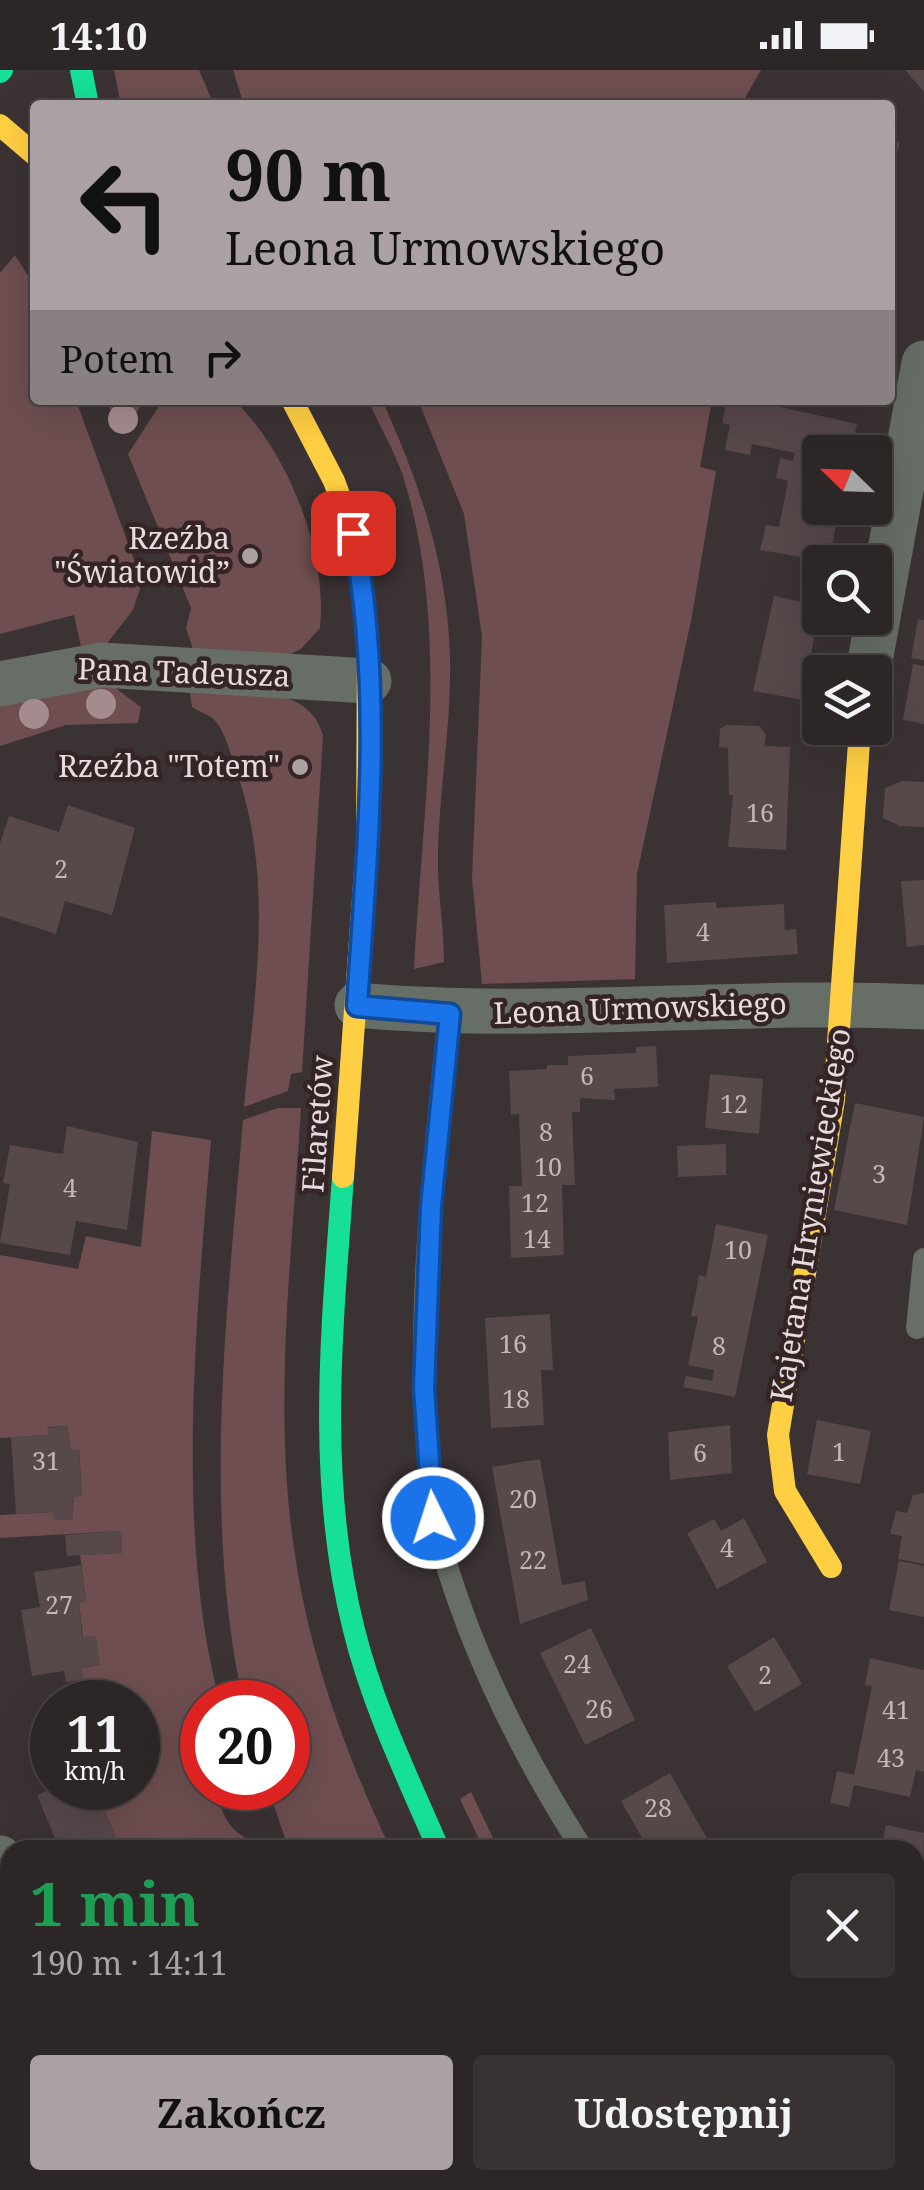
<!DOCTYPE html>
<html lang="pl">
<meta charset="utf-8">
<style>
:root{--surface:#2c2626;--page:#383232;--text:#f1f3f6;--muted:#a6a5a7;--line:#484343;--accent:#aba0a2}
body{margin:0;font-family:"Noto Serif",serif;background:var(--page);color:var(--text);height:100vh;display:flex;flex-direction:column;font-size:38px;white-space:nowrap}
*{box-sizing:border-box;margin:0}
p{font-size:32px;color:var(--muted)}
.icon{flex:none;width:55px;height:55px;fill:none;stroke:currentColor;stroke-width:2;stroke-linecap:round;stroke-linejoin:round}
.map{position:relative;flex:1;overflow:hidden}
.drawer{position:absolute;left:0px;top:1770px;width:925px;height:350px;display:flex;flex-direction:column;background:var(--surface);border-radius:30px 30px 0 0;box-shadow:0 10px 40px #0002,0 0 0 2px var(--line)}
.drawer>*{flex:none}
.banner{position:absolute;left:30px;top:30px;width:865px;height:305px;border-radius:10px;box-shadow:0 10px 40px #0002,0 0 0 2px var(--line);background:#aba0a2;color:#111;overflow:hidden}
.needle{width:65px;rotate:293deg}
.buttons{position:absolute;left:802px;top:365px;display:grid;gap:20px}
.buttons a{display:grid;place-items:center;width:90px;height:90px;border-radius:10px;background:var(--surface);box-shadow:0 10px 40px #0002,0 0 0 2px var(--line);font-size:50px}
.speed{position:absolute;left:30px;top:1610px;display:flex;gap:20px;font-size:50px;font-weight:700;text-align:center}
.speed>*{display:grid;place-content:center;width:130px;height:130px;border-radius:50%;background:var(--surface);box-shadow:0 10px 40px #0002,0 0 0 2px var(--line);line-height:1}
.speed small{font-size:25px;font-weight:400}
.speed .limit{border:15px solid #d22;background:#fff;color:#111}
.pin{position:absolute;display:grid;place-items:center;width:85px;height:85px;color:#fff;margin:-42px;border-radius:20px;box-shadow:0 5px 15px #0006}
.me{position:absolute;width:110px;margin:-55px;rotate:356deg;stroke-linejoin:round;filter:drop-shadow(0 0 8px #0008)}
.turn{display:flex;align-items:center;gap:35px;height:210px;padding:0 30px;font-size:45px}
.turn .icon{width:130px;height:130px;stroke-width:2.5}
.turn b{display:block;font-size:70px;line-height:85px}
.then{display:flex;align-items:center;height:95px;padding:0 30px;background:#0003;gap:20px;font-size:38px}
.round{display:grid;place-items:center;flex:none;width:105px;height:105px;border-radius:10px;background:var(--page)}
.headline{display:flex;align-items:center;justify-content:space-between;height:170px;padding:0 30px}
h1{font-size:60px;font-weight:700;line-height:75px;color:#1e9e55}
.button{display:flex;gap:20px;margin-top:auto;padding:20px 30px}
.button a{flex:1;height:115px;border-radius:10px;background:var(--accent);color:#111;font-size:40px;font-weight:700;line-height:115px;text-align:center}
.button a+a{background:var(--page);color:var(--text)}
.status{display:flex;justify-content:space-between;align-items:center;height:70px;padding:0 50px;background:var(--surface);direction:ltr}
.status svg{height:28px;fill:currentColor}
.map>svg:first-child{display:block}
.green{fill:#6e4e51}
.building{fill:#57484a}
.lines{fill:none;stroke-linecap:round;stroke-linejoin:round}
.lane{stroke:#666e65;stroke-width:22}
.street{stroke:#666e65;stroke-width:45}
.fast{stroke:#16e098;stroke-width:22}
.slow{stroke:#ffcf43;stroke-width:22}
.tree{fill:#a48c8e}
.route-casing{stroke:#114b97;stroke-width:25}
.route{stroke:#1a73e8;stroke-width:18}
.poi-dot{fill:#aba0a2;stroke:#352426;stroke-width:4}
.labels{text-anchor:middle;stroke-width:9;stroke-linejoin:round;paint-order:stroke}
.number-label{font-size:25px;fill:#c3b7b8}
.poi-label{font-size:30px;fill:#e7dcdd;stroke:#352426;text-anchor:end}
.street-label{font-size:30px;fill:#e7dcdd;stroke:#352426}
</style>
<div class="status"><b>14:10</b><svg viewBox="0 0 49 12"><path d="M0 12V9h3v3zM5 12V6h3v6zM10 12V3h3v9zM15 12V0h3v12zM26 1h20v11H26zM47 4h2v5h-2z"/></svg></div>
<div class="map">
<svg width="924" height="2120" viewBox="0 0 924 2120">
<rect width="100%" height="100%" fill="#3b3233"/>
<!-- green -->
<g class="green">
<path d="M114,0H199L214,35H121Z"/>
<path d="M233,0H761L741,35H244Z"/>
<path d="M15,185L35,217V330H76L142,512L133,540L105,576L81,577L74,545L0,564V203Z"/>
<path d="M107,330H145L124,361L115,353Z"/>
<path d="M163,330H234C288,382 328,483 320,558L301,579L288,585L194,582L186,558L191,538L128,384Z"/>
<path d="M368,330H382C420,414 447,493 450,586C452,658 437,729 438,800C439,831 444,861 444,892L414,899C422,740 452,561 403,406C394,380 379,355 368,330Z"/>
<path d="M418,330H712L700,397L716,401L692,546L637,804L635,909L482,914L472,808L482,566L464,444Z"/>
<path d="M110,614L141,637L138,653L66,655L0,676V636Z"/>
<path d="M189,618C237,622 310,612 323,666L302,1002L291,1004L288,1021L244,1037C254,925 275,812 237,703C231,686 227,667 217,653C211,644 200,643 192,637Z"/>
<path d="M278,1038H301C292,1186 272,1337 295,1485C310,1587 347,1687 391,1780H289L268,1718H288V1632H243C202,1441 227,1243 243,1050Z"/>
<path d="M152,1061L211,1070C197,1245 174,1463 220,1632H202V1718H216C222,1749 232,1766 263,1775L264,1780H121L95,1718H138V1632H80L82,1598L99,1595L96,1568L83,1569L79,1532L86,1531L80,1485L122,1483L121,1461L0,1468V1445L53,1442L55,1450H72L74,1427L82,1425L79,1380H71L67,1356L48,1357V1365L0,1368V1185L78,1199L86,1166L141,1177Z"/>
<path d="M471,1722L499,1780H484L460,1729Z"/>
<path d="M267,2110H382L385,2120H242Z"/>
<path d="M407,2110H548L553,2120H411Z"/>
</g>
<!-- building -->
<g class="building">
<path d="M905,0H924V22Z"/>
<path d="M890,69L900,73L891,100H890Z"/>
<path d="M727,330H749L857,354L850,382H820V438H839L829,492L760,480L766,455L779,457L788,411L776,408L780,388L793,391L795,383L752,374L750,385L725,380L730,355L722,353Z"/>
<path d="M774,526L820,536L806,611L820,614V633L753,621Z"/>
<path d="M918,549L924,550V590L911,588Z"/>
<path d="M913,594L924,596V654L903,650Z"/>
<path d="M726,655L759,656L766,665L764,676L790,677L786,780L728,777L733,725H729L728,678L719,677L720,659Z"/>
<path d="M902,711L924,712V757L900,756L883,748L885,718Z"/>
<path d="M68,735L135,758L112,845L65,831L56,864L0,846V773L9,746L59,762Z"/>
<path d="M924,810V875L907,877L901,811Z"/>
<path d="M716,832L717,838L784,834L785,860L796,859L798,884L667,893L664,835Z"/>
<path d="M656,976L658,1017L614,1019L615,1030L580,1028V1042H572L575,1115H562L564,1185L511,1188L509,1116H522L519,1044L511,1045L509,1001L547,999V995H568V986L636,983V977Z"/>
<path d="M710,1004L763,1009L759,1064L705,1058Z"/>
<path d="M855,1033L924,1047L907,1155L834,1140Z"/>
<path d="M67,1056L138,1072L127,1160L76,1151L70,1185L0,1173L10,1114L3,1113L10,1075L63,1084Z"/>
<path d="M726,1074V1105L678,1107L677,1076Z"/>
<path d="M716,1154L768,1165L735,1327L683,1317L686,1306L712,1311L714,1300L688,1295L698,1247L691,1246L696,1222L699,1205L706,1207Z"/>
<path d="M550,1244L553,1300H541L544,1355L491,1358L485,1248Z"/>
<path d="M817,1350L871,1361L860,1414L807,1404Z"/>
<path d="M730,1355L732,1403L670,1410L668,1362Z"/>
<path d="M67,1356L71,1380L79,1379L82,1426L74,1427L72,1450H54L53,1442L16,1444L11,1367L48,1365L47,1358Z"/>
<path d="M540,1389L562,1515L585,1511L588,1530L520,1554L492,1397Z"/>
<path d="M924,1423V1494L898,1489L902,1466L890,1464L896,1441L907,1443L913,1425Z"/>
<path d="M744,1448L767,1492L717,1519L687,1463L714,1449L721,1461Z"/>
<path d="M121,1461L122,1483L67,1486L65,1465Z"/>
<path d="M899,1491L924,1496V1547L889,1540Z"/>
<path d="M81,1495L86,1531L79,1532L82,1566L96,1567L100,1595L82,1598L84,1609L66,1612L64,1601L32,1606L21,1540L40,1537L34,1502Z"/>
<path d="M591,1558L635,1650L585,1675L540,1583Z"/>
<path d="M774,1567L802,1614L755,1642L727,1596Z"/>
<path d="M870,1588L924,1600V1702L916,1700L910,1727L854,1715L849,1737L830,1733L837,1701L854,1705L872,1616L865,1615Z"/>
<path d="M670,1703L694,1746L714,1780H649L621,1731Z"/>
<path d="M54,1718H95L119,1776L60,1780L37,1725Z"/>
<path d="M886,1755L924,1763L921,1897L915,1896V1780H881Z"/>
<path d="M8,1974L10,2049L0,2053V1977Z"/>
<path d="M10,2053V2110H57L61,2120H0V2057Z"/>
</g>
<g class="lines">
<!-- lane -->
<g class="lane">
<path d="M449,944C435,1083 417,1227 427,1367C429,1394 428,1424 434,1450C463,1566 519,1680 583,1780"/>
<path d="M917,1258L924,1189"/>
<path d="M794,2110L802,2120"/>
</g>
<!-- street -->
<g class="street">
<path d="M868,602L924,293"/>
<path d="M0,614L101,595L369,611"/>
<path d="M357,935C546,952 735,928 924,937"/>
<path d="M0,1788L10,1813"/>
<path d="M133,2110L137,2120"/>
</g>
<!-- fast -->
<g class="fast">
<path d="M81,0L88,35"/>
<path d="M0,2L2,0"/>
<path d="M343,1107C332,1258 316,1411 354,1560C373,1637 408,1708 439,1780"/>
<path d="M679,2110L688,2120"/>
</g>
<!-- slow -->
<g class="slow">
<path d="M0,55L35,85"/>
<path d="M292,330L334,411L353,463L368,563L367,772L343,1107"/>
<path d="M831,1497L785,1421L778,1365L834,1030L860,658"/>
<path d="M573,2110L577,2120"/>
</g>
</g>
<!-- trees -->
<g class="tree">
<circle cx="123" cy="349" r="15"/>
<circle cx="101" cy="634" r="15"/>
<circle cx="34" cy="644" r="15"/>
</g>
<g class="lines">
<defs>
<path id="route" d="M353,463C384,617 367,780 357,936L450,944L431,1137L424,1318L433,1448"/>
</defs>
<!-- route casing -->
<use href="#route" class="route-casing"/>
<!-- route -->
<use href="#route" class="route"/>
</g>
<!-- markers -->
<g class="poi-dot">
<circle cx="250" cy="486" r="10"/>
<circle cx="300" cy="697" r="10"/>
</g>
<g class="labels">
<!-- number labels -->
<g class="number-label">
<text x="760" y="752">16</text>
<text x="61" y="808">2</text>
<text x="703" y="871">4</text>
<text x="587" y="1015">6</text>
<text x="734" y="1043">12</text>
<text x="546" y="1071">8</text>
<text x="548" y="1106">10</text>
<text x="879" y="1113">3</text>
<text x="70" y="1127">4</text>
<text x="535" y="1142">12</text>
<text x="537" y="1178">14</text>
<text x="738" y="1189">10</text>
<text x="513" y="1283">16</text>
<text x="719" y="1285">8</text>
<text x="516" y="1338">18</text>
<text x="839" y="1391">1</text>
<text x="700" y="1392">6</text>
<text x="46" y="1400">31</text>
<text x="523" y="1438">20</text>
<text x="727" y="1487">4</text>
<text x="533" y="1499">22</text>
<text x="59" y="1544">27</text>
<text x="577" y="1603">24</text>
<text x="765" y="1614">2</text>
<text x="599" y="1648">26</text>
<text x="896" y="1649">41</text>
<text x="891" y="1697">43</text>
<text x="658" y="1747">28</text>
</g>
<!-- poi labels -->
<g class="poi-label">
<text x="230" y="479">Rzeźba<tspan x="230" dy="34">"Światowid”</tspan></text>
<text x="280" y="707">Rzeźba "Totem"</text>
</g>
<!-- street labels -->
<g class="street-label">
<text transform="translate(184 603) rotate(2)" y="10">Pana Tadeusza</text>
<text transform="translate(640 939) rotate(-2)" y="10">Leona Urmowskiego</text>
<text transform="translate(318 1054) rotate(-86)" y="10">Filaretów</text>
<text transform="translate(811 1145) rotate(-81)" y="10">Kajetana Hryniewieckiego</text>
</g>
</g>
</svg>
<div class="buttons">
<a><svg class="needle" viewBox="-14 -14 28 28"><path d="M0-13l5 13h-10z" fill="#e53935"/><path d="M0 13l5-13h-10z" fill="#a6a5a7"/></svg></a>
<a><svg class="icon" aria-label="search" viewBox="0 0 24 24"><circle cx="10" cy="10" r="6"/><path d="M15 15l6 6"/></svg></a>
<a><svg class="icon" aria-label="layers" viewBox="0 0 24 24"><path d="M12 4l9 5-9 5-9-5zM3 14l9 5 9-5"/></svg></a>
</div>
<div class="speed"><div>11<small>km/h</small></div><div class="limit">20</div></div>
<div class="pin" style="left:353px;top:463px;background:#d93025"><svg class="icon" aria-label="arrive" viewBox="0 0 24 24"><path d="M6 21V4h12l-3 4 3 4H6"/></svg></div>
<svg class="me" style="left:433px;top:1448px" viewBox="-20 -20 40 40"><circle r="17" fill="#1a73e8" stroke="#fff" stroke-width="3"/><path d="M0-11L8 9 0 5-8 9z" fill="#fff"/></svg>
<div class="banner">
<div class="turn"><svg class="icon" aria-label="left" viewBox="0 0 24 24"><path d="M17 20v-9H6M10 6l-5 5 5 5"/></svg><div><b>90 m</b>Leona Urmowskiego</div></div>
<div class="then">Potem<svg class="icon" aria-label="right" viewBox="0 0 24 24"><path d="M7 20v-9h11M14 6l5 5-5 5"/></svg></div>
</div>
<section class="drawer">
<div class="headline"><div><h1>1 min</h1><p>190 m · 14:11</p></div><a class="round"><svg class="icon" aria-label="close" viewBox="0 0 24 24"><path d="M6 6l12 12M18 6L6 18"/></svg></a></div>
<div class="button"><a>Zakończ</a><a>Udostępnij</a></div>
</section>
</div>
